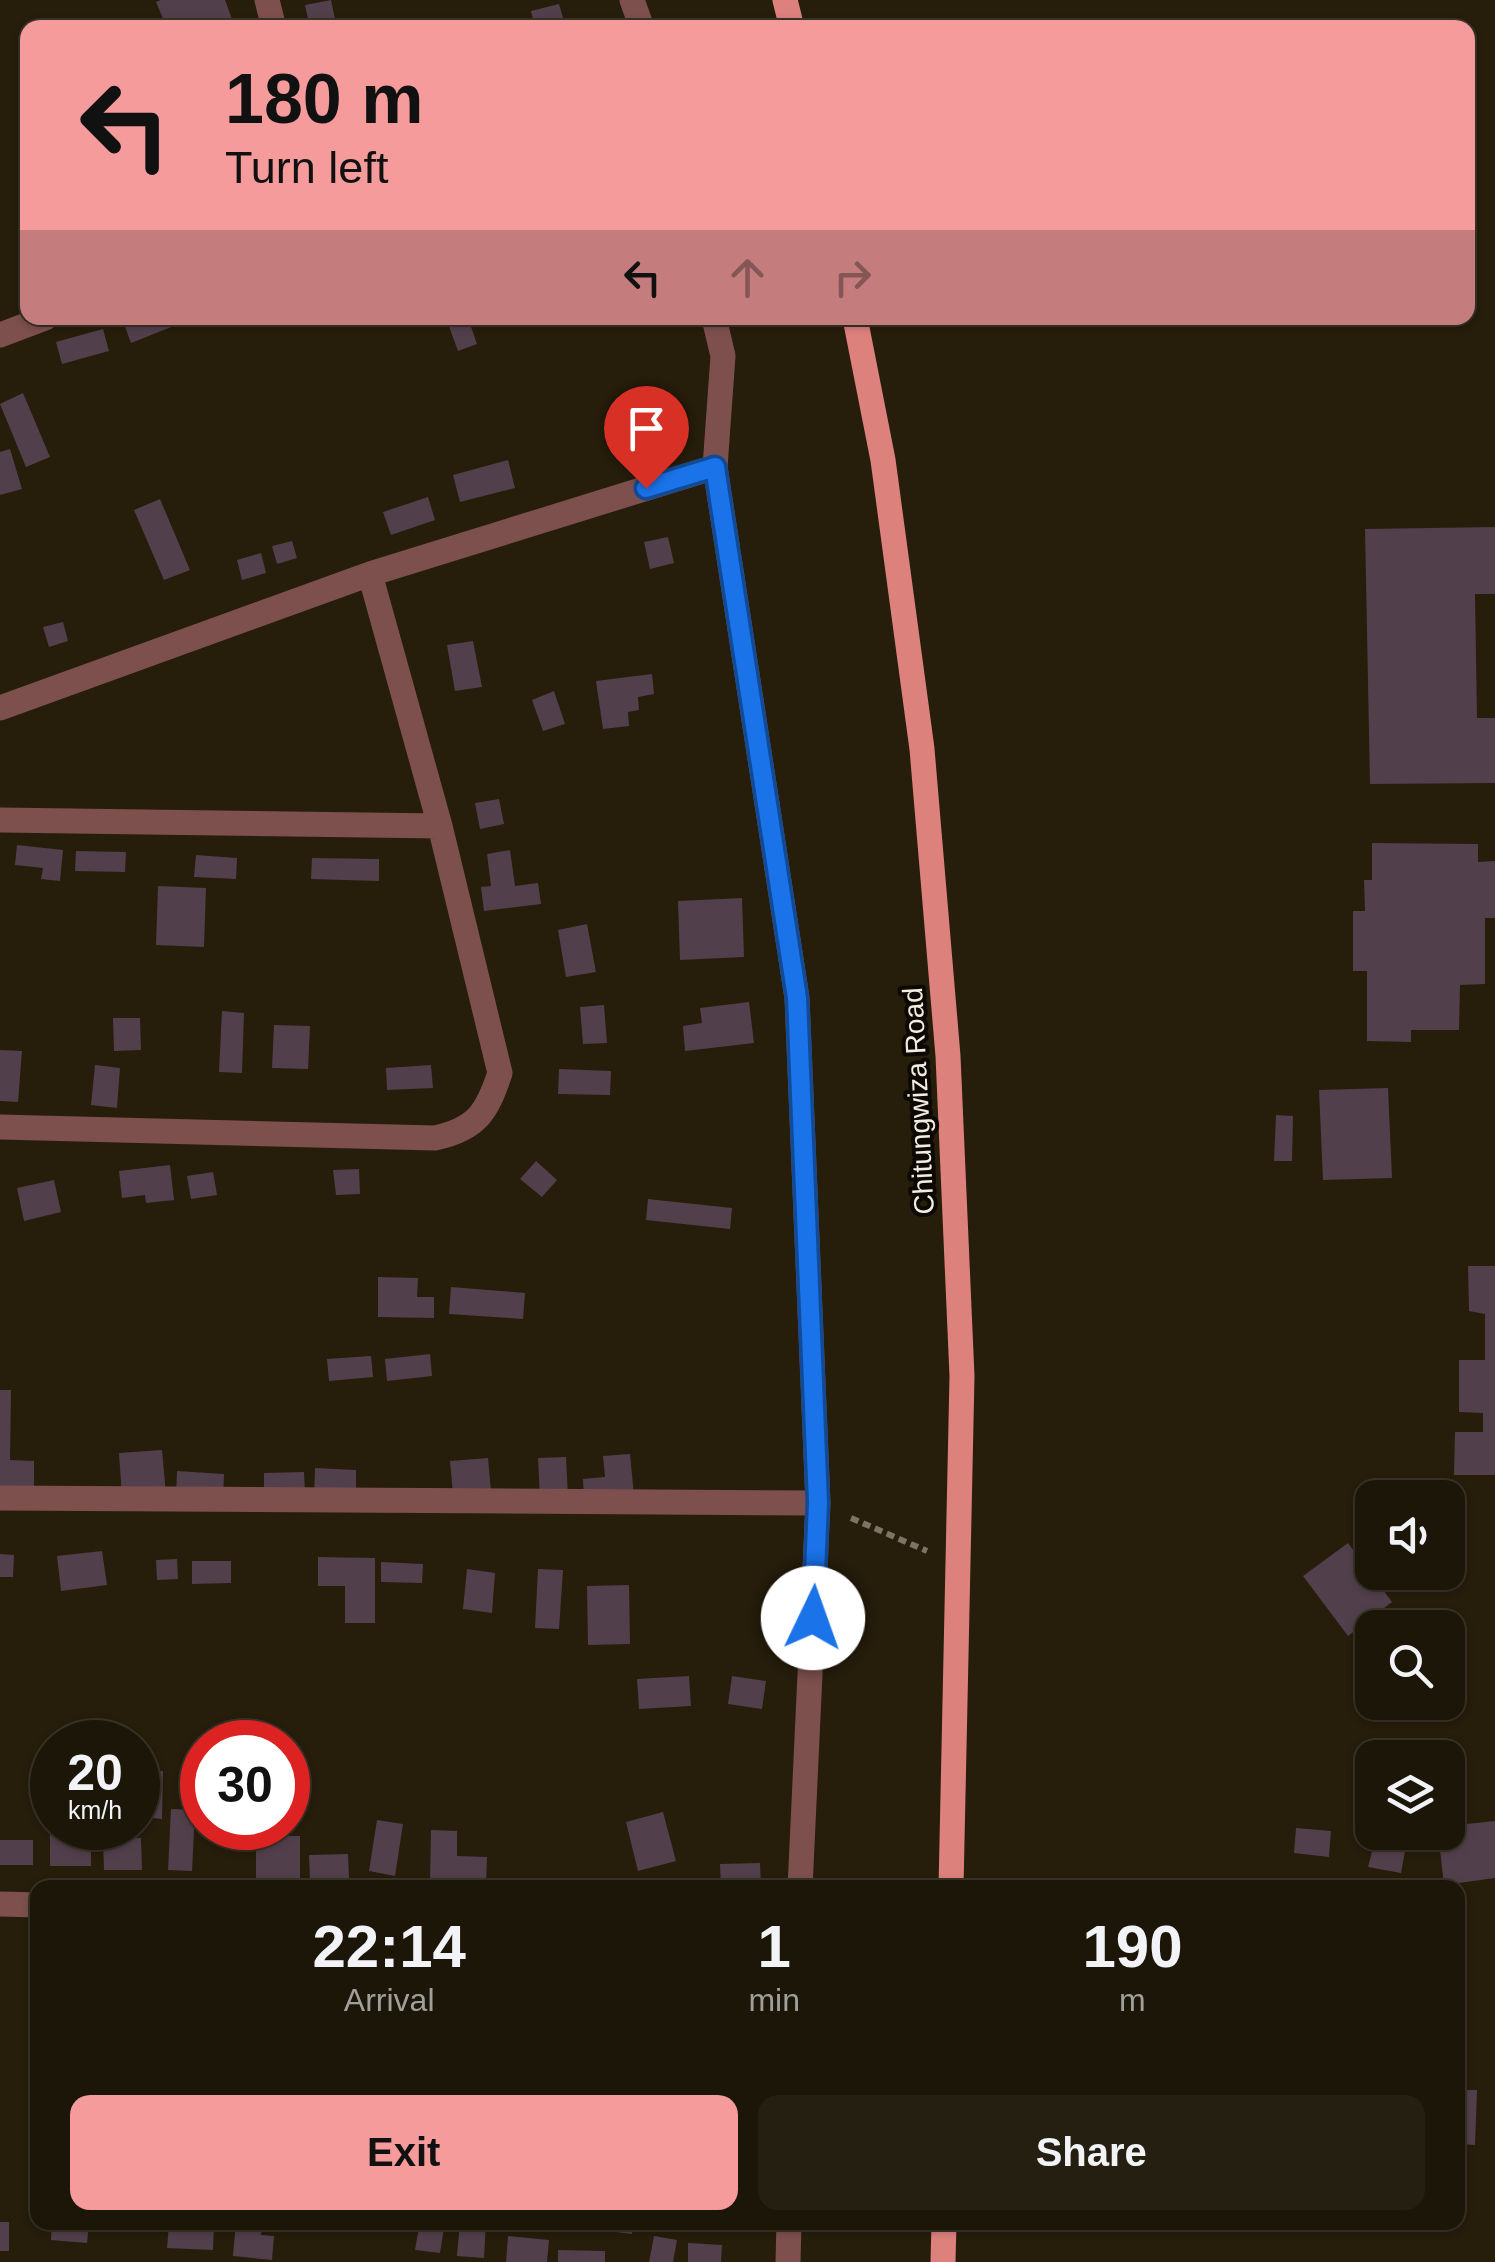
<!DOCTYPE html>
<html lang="en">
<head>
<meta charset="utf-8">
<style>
	:root { --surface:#1c1608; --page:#251f12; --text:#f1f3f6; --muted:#a09f9c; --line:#3a3529; --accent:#f59b9b }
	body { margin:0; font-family:Helvetica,sans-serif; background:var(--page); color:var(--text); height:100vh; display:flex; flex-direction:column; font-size:38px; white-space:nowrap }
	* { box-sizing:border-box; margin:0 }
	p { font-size:32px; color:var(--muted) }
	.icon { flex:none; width:55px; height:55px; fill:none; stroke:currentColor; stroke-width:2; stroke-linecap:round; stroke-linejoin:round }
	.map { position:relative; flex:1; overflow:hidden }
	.side { position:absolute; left:30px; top:1880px; width:1435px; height:350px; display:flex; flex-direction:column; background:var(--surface); border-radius:20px; box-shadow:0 2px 8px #0004,0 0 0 2px var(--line) }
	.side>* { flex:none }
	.top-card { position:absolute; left:20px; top:20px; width:1455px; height:305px; border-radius:20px; box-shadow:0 2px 8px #0004,0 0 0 2px var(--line); background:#f59b9b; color:#111; overflow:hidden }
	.tools { position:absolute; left:1355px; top:1480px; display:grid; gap:20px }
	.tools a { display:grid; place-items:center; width:110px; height:110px; border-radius:20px; background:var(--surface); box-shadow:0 2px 8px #0004,0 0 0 2px var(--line); font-size:50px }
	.speed { position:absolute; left:30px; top:1720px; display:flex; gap:20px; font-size:50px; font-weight:700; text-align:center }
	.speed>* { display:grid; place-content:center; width:130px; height:130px; border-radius:50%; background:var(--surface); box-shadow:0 2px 8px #0004,0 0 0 2px var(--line); line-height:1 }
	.speed small { font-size:25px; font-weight:400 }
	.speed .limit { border:15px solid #d22; background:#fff; color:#111 }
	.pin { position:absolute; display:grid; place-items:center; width:85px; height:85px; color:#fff; margin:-102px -42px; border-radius:50% 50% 50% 0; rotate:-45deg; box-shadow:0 0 10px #0007 }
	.pin .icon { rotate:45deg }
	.me { position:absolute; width:110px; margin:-55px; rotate:3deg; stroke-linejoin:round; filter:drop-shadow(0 0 8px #0008) }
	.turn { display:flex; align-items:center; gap:35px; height:210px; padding:0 40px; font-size:45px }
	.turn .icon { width:130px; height:130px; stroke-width:2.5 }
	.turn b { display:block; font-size:70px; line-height:85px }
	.lanes { display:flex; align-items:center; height:95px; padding:0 40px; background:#0003; justify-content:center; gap:50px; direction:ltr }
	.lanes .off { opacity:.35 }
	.eta { display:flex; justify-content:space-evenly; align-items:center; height:170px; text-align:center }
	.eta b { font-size:60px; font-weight:700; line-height:70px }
	.action { display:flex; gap:20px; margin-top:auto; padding:20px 40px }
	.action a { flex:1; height:115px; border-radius:20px; background:var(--accent); color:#111; font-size:40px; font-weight:700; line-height:115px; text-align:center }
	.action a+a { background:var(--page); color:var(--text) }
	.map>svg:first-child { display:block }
	.building { fill:#523f4c }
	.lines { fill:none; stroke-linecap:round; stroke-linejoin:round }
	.path { stroke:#7c7465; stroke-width:6; stroke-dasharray:8 5; stroke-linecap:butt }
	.minor { stroke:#7d504e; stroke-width:25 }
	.major { stroke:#dd817d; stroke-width:25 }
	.route-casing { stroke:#114b97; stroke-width:25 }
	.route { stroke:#1a73e8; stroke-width:18 }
	.labels { text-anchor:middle; stroke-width:8; stroke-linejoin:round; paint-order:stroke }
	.street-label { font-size:28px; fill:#f2ede1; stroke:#0c0803 }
</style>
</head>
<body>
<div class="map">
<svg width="1495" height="2262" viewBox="0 0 1495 2262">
	<rect width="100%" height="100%" fill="#261d0b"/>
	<path class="building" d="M 161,0 L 225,0 L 232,19 L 209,28 L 167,28 L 156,2 Z
		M 331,0 L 336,24 L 310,28 L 305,5 Z
		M 559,4 L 566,28 L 535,28 L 531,11 Z
		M 140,318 L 194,318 L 131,343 L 124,324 Z
		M 446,318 L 468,318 L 477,344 L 458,351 Z
		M 103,329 L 109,351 L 62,364 L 56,342 Z
		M 23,393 L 50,457 L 26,467 L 0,404 Z
		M 10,449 L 22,489 L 0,495 L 0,452 Z
		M 508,460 L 515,488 L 460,502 L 453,475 Z
		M 428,497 L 435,520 L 391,535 L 383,512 Z
		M 160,499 L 190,570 L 164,580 L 134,510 Z
		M 1495,527 L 1495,594 L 1475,594 L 1477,718 L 1495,718 L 1495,783 L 1370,784 L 1365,529 Z
		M 668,537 L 674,563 L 650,569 L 644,542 Z
		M 292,541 L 297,558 L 277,564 L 272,546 Z
		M 261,553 L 266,573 L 242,580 L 237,560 Z
		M 63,622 L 68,641 L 49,647 L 43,627 Z
		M 473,641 L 482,687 L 455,691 L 447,645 Z
		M 652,674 L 654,694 L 638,697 L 639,710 L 628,712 L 629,726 L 603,729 L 596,681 Z
		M 554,691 L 565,724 L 543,731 L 532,700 Z
		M 499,799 L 504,824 L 480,829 L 475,803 Z
		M 1372,843 L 1478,844 L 1478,862 L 1495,861 L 1495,918 L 1485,918 L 1485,984 L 1460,985 L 1459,1030 L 1411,1030 L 1411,1042 L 1367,1041 L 1367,971 L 1353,971 L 1353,911 L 1365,911 L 1364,880 L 1372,880 Z
		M 17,845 L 63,850 L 60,881 L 41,879 L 43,868 L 15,865 Z
		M 510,850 L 515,886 L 538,883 L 541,904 L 484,911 L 481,887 L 491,886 L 487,854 Z
		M 76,851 L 126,852 L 125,872 L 75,871 Z
		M 196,855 L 237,858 L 236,879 L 194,877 Z
		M 312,858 L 379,859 L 379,881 L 311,879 Z
		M 158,886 L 206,888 L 204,947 L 156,945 Z
		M 742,898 L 744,957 L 680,960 L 678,901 Z
		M 587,924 L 596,972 L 566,977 L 558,930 Z
		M 749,1002 L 754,1043 L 685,1051 L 683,1026 L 702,1023 L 700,1008 Z
		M 604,1005 L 607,1043 L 583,1044 L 580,1007 Z
		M 222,1011 L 244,1013 L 242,1073 L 219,1072 Z
		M 113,1018 L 140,1018 L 141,1050 L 114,1051 Z
		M 274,1025 L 310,1026 L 308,1069 L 272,1068 Z
		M 0,1050 L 22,1051 L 18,1102 L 0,1101 Z
		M 95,1065 L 120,1068 L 117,1108 L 91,1105 Z
		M 431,1065 L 433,1088 L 387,1090 L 386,1068 Z
		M 559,1069 L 611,1071 L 610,1095 L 558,1094 Z
		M 1388,1088 L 1392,1178 L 1323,1180 L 1319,1090 Z
		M 1276,1115 L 1293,1116 L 1292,1161 L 1274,1161 Z
		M 536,1161 L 557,1180 L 542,1197 L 520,1179 Z
		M 170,1165 L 174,1200 L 146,1203 L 145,1195 L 122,1198 L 119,1171 Z
		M 359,1169 L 360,1194 L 336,1195 L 333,1170 Z
		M 213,1172 L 217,1195 L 191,1199 L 187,1176 Z
		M 54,1180 L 61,1212 L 24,1221 L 17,1188 Z
		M 648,1199 L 732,1208 L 730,1229 L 646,1220 Z
		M 1468,1266 L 1495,1266 L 1495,1475 L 1454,1475 L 1455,1432 L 1483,1432 L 1483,1413 L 1459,1412 L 1459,1360 L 1485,1360 L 1485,1314 L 1469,1311 Z
		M 378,1277 L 418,1278 L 417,1297 L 434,1297 L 434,1318 L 378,1317 Z
		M 451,1287 L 525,1293 L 523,1319 L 449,1314 Z
		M 430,1354 L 432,1376 L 387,1381 L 385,1359 Z
		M 371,1356 L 373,1377 L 329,1381 L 327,1359 Z
		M 0,1390 L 11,1390 L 10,1460 L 34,1461 L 34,1487 L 0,1487 Z
		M 162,1450 L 166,1494 L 122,1497 L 119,1453 Z
		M 630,1454 L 634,1496 L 584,1500 L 583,1479 L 605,1477 L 603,1456 Z
		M 566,1457 L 568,1498 L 540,1499 L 538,1458 Z
		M 488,1458 L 491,1491 L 453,1494 L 450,1461 Z
		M 315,1468 L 356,1470 L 356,1499 L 314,1497 Z
		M 177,1471 L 224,1474 L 223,1498 L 176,1495 Z
		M 304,1472 L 305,1493 L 264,1495 L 264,1473 Z
		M 1348,1543 L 1392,1602 L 1348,1636 L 1303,1576 Z
		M 102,1551 L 107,1585 L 61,1591 L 57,1556 Z
		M 0,1554 L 14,1555 L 13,1577 L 0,1577 Z
		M 318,1557 L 375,1558 L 375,1623 L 345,1623 L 345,1586 L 318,1586 Z
		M 177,1559 L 178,1579 L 157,1580 L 156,1560 Z
		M 192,1561 L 231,1561 L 231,1583 L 192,1584 Z
		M 381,1562 L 423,1564 L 422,1583 L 381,1582 Z
		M 467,1569 L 495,1573 L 492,1613 L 463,1609 Z
		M 538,1569 L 563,1570 L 559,1629 L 535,1628 Z
		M 629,1585 L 630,1644 L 588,1645 L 587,1586 Z
		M 689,1676 L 691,1706 L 639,1709 L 637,1679 Z
		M 732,1676 L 766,1681 L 762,1709 L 728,1704 Z
		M 143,1770 L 163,1771 L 162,1819 L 142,1817 Z
		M 171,1809 L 195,1810 L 192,1871 L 168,1870 Z
		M 663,1812 L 676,1861 L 638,1871 L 626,1822 Z
		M 377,1820 L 403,1824 L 395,1876 L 369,1871 Z
		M 1495,1821 L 1495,1878 L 1444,1885 L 1438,1832 L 1448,1832 L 1448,1826 Z
		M 50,1828 L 91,1828 L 91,1866 L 50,1866 Z
		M 1296,1828 L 1331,1831 L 1329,1857 L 1294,1853 Z
		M 431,1830 L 457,1831 L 457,1856 L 487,1857 L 486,1883 L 430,1883 Z
		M 256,1836 L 300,1836 L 300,1878 L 256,1878 Z
		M 141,1838 L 142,1870 L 104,1870 L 103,1839 Z
		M 0,1840 L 33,1840 L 33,1865 L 0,1865 Z
		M 1374,1844 L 1405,1851 L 1401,1873 L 1368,1867 Z
		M 348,1854 L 349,1878 L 310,1880 L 309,1855 Z
		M 760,1863 L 761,1887 L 721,1888 L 720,1864 Z
		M 1458,2090 L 1477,2090 L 1475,2145 L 1458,2144 Z
		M 0,2222 L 9,2222 L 9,2251 L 0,2251 Z
		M 52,2222 L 89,2222 L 87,2243 L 51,2240 Z
		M 236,2222 L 263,2222 L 261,2235 L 274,2236 L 272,2260 L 233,2256 Z
		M 420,2222 L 445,2222 L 440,2253 L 415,2250 Z
		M 460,2222 L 486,2222 L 484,2258 L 457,2256 Z
		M 584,2222 L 634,2222 L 632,2234 L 584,2228 Z
		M 169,2224 L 214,2226 L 213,2250 L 167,2248 Z
		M 508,2236 L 549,2240 L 547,2262 L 506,2262 Z
		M 654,2236 L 677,2240 L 673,2262 L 649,2262 Z
		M 688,2243 L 722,2245 L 721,2262 L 688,2262 Z
		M 558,2250 L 605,2251 L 605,2262 L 558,2262 Z"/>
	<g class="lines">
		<path class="path" d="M 851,1518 L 927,1551"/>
		<path class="minor" d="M 267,0 L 274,28
			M 632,0 L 642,28
			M 714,318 L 723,356 L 715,467 L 797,998 L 818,1503 L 800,1888
			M 0,335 L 45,318
			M 0,708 L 370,574 L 715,467
			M 0,820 L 440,826
			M 0,1127 L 435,1138 C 477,1129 487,1112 500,1073 L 440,826 L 370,574
			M 0,1498 L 818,1503
			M 0,1904 L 38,1905
			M 788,2262 L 789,2222"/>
		<path class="major" d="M 785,0 L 792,28
			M 855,318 L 883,460 L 922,749 L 948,1056 L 962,1376 L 951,1888
			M 943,2262 L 944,2222"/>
	</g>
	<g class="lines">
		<g class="route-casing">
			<path id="route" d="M 646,488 L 715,467 L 797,998 L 818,1503 L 813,1618"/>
		</g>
		<use href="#route" class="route"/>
	</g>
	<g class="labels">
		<g class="street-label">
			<text transform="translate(918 1101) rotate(-93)" y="10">Chitungwiza Road</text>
		</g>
	</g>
</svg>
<div class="tools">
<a><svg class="icon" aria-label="sound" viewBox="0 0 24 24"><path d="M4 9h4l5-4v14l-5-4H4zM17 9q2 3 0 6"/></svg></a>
<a><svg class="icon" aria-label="search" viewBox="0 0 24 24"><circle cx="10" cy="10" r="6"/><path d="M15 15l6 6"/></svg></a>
<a><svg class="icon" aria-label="layers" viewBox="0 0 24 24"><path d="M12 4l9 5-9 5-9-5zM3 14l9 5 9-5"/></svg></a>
</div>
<div class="speed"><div>20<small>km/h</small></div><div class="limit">30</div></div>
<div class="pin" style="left:646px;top:488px;background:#d93025"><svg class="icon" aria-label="arrive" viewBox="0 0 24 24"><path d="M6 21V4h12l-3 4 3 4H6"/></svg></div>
<svg class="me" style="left:813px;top:1618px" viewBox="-20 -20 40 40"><circle r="19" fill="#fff"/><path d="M0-13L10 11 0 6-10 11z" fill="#1a73e8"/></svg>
<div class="top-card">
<div class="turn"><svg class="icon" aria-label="left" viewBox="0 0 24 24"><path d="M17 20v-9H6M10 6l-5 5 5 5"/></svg><div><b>180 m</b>Turn left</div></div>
<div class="lanes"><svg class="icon" aria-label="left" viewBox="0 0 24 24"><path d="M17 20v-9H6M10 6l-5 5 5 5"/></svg><svg class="icon off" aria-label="ahead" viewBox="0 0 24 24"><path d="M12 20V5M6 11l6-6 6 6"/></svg><svg class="icon off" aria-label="right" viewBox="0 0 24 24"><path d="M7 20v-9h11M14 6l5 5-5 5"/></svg></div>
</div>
<section class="side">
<div class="eta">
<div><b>22:14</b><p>Arrival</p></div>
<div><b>1</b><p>min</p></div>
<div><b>190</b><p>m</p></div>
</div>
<div class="action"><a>Exit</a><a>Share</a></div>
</section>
</div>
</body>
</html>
